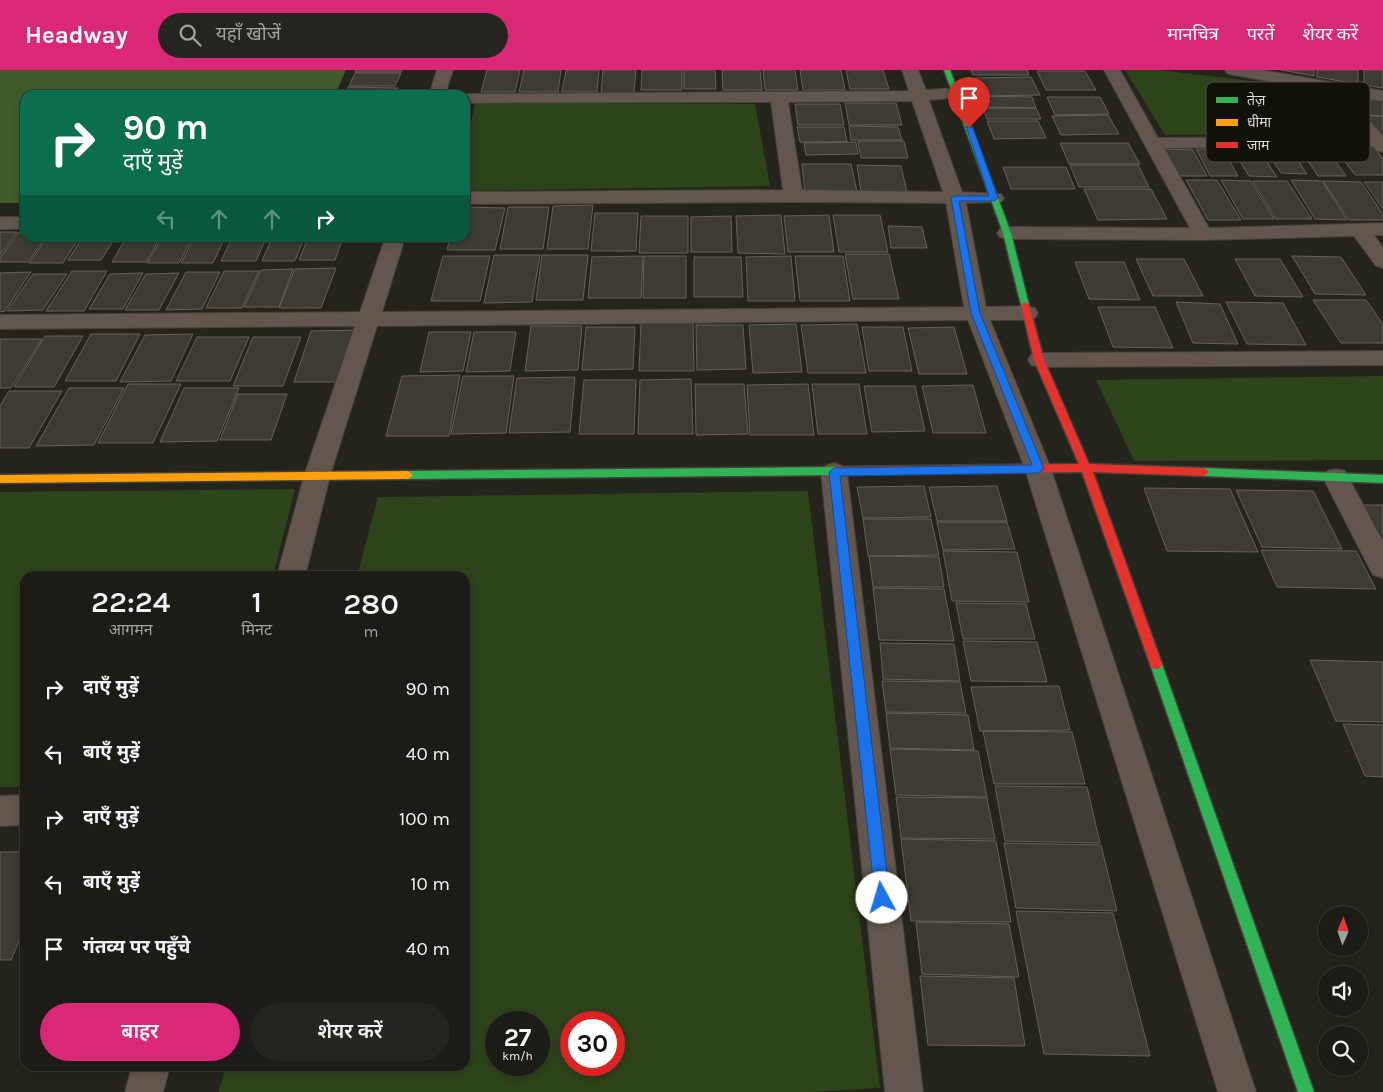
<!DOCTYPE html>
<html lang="hi">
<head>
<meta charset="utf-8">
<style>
	:root { --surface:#1c1b15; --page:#25241e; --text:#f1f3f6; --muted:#a0a1a0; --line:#3a3934; --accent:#db2777 }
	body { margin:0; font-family:Karla,"Noto Sans Devanagari",sans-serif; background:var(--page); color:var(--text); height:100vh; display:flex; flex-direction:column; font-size:19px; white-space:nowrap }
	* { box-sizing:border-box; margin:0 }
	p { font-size:16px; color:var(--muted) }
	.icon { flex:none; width:28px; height:28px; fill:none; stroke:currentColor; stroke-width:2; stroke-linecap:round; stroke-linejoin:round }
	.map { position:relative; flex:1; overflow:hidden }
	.side { position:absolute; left:20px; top:501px; width:450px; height:500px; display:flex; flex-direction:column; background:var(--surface); border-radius:15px; box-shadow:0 2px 8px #0003,0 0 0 1px var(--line) }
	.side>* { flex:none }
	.banner { position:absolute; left:20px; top:20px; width:450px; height:152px; border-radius:15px; box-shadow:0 2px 8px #0003,0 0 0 1px var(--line); background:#0b6e4f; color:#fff; overflow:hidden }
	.needle { width:32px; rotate:2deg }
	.buttons { position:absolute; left:1318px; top:836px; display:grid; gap:10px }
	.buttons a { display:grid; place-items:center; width:50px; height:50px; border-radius:50%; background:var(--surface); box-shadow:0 2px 8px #0003,0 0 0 1px var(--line); font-size:25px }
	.speed { position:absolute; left:485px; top:941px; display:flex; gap:10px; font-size:25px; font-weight:700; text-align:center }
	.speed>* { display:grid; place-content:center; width:65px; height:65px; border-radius:50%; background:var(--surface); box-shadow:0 2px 8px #0003,0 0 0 1px var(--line); line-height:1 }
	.speed small { font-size:12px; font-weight:400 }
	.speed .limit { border:8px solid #d22; background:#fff; color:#111 }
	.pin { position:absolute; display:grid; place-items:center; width:42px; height:42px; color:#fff; margin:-51px -21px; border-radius:50% 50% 50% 0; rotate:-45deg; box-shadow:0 0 5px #0007 }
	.pin .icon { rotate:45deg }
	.me { position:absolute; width:55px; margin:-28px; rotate:354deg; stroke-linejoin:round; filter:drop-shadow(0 0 4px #0008) }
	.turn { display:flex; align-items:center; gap:18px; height:105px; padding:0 20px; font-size:22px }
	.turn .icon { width:65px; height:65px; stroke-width:2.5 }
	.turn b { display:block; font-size:35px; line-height:42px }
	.lanes { display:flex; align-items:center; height:48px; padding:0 20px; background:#0003; justify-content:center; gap:25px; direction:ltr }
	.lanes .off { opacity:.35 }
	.eta { display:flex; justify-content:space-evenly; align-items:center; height:85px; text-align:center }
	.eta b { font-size:30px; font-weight:600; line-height:35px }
	.button { display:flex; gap:10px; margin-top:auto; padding:10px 20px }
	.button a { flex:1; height:58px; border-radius:30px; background:var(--accent); color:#fff; font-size:20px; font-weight:600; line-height:58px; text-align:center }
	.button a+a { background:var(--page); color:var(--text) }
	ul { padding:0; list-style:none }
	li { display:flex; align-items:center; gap:15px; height:65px; padding:0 20px }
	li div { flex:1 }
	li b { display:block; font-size:19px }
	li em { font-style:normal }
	header { display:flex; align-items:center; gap:30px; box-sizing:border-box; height:70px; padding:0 25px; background:var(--accent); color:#fff }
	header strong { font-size:24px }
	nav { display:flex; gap:28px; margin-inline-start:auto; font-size:18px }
	.search { width:350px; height:45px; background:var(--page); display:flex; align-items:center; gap:12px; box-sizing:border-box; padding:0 18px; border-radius:28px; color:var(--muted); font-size:19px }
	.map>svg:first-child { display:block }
	.green { fill:#2d4319; fill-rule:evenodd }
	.forest { fill:#415c2a }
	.building { fill:#3e3b35; stroke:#64615b }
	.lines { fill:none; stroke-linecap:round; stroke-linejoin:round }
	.street-casing { stroke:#42413a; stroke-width:2 }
	.fast-casing { stroke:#42413a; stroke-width:3 }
	.slow-casing { stroke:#42413a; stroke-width:3 }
	.jam-casing { stroke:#42413a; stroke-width:3 }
	.street { fill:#62564e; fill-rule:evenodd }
	.fast { fill:#30b455; fill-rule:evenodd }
	.slow { fill:#ff9f0a; fill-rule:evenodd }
	.jam { fill:#e5322d; fill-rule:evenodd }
	.route { fill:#1a73e8; stroke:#114b97 }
	.key { fill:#111009; stroke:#4e4e46; stroke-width:1 }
	.key-label { font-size:14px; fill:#deddd4 }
</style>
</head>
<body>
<header>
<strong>Headway</strong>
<div class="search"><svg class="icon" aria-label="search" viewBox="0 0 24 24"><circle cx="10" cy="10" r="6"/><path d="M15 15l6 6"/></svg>यहाँ खोजें</div>
<nav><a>मानचित्र</a><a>परतें</a><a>शेयर करें</a></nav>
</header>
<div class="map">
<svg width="1383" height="1022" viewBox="0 0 1383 1022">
	<rect width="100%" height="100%" fill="#25241c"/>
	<path class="green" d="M 1125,0 L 1160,0 L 1306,18 L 1330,31 L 1344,63 L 1165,65 Z
		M 475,33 L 755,34 L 770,116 L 465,121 L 465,85 Z
		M 1383,306 L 1383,390 L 1134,391 L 1096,310 Z
		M 295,419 L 273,506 L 25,506 L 25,717 L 0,717 L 0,422 Z
		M 808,421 L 880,1018 L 811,1022 L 219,1022 L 226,996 L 465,996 L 465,506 L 357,506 L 378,427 ZM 539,952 L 539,995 L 496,995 L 496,952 ZM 614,952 L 614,995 L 571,995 L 571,952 Z"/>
	<path class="forest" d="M 0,0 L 346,0 L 335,25 L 25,25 L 25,133 L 0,133 Z"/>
	<path class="building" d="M 356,0 L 402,0 L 401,2 L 355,2 Z
		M 487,0 L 520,0 L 515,22 L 481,22 Z
		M 524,0 L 561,0 L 558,22 L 519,22 Z
		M 566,0 L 599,0 L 597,22 L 562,22 Z
		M 603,0 L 636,0 L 634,23 L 601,23 Z
		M 642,0 L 682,0 L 682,20 L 641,20 Z
		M 684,0 L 715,0 L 716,19 L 684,19 Z
		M 722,0 L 760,0 L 762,20 L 723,20 Z
		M 763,0 L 795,0 L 798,20 L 765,20 Z
		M 800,0 L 841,0 L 845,20 L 803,20 Z
		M 846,0 L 883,0 L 889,19 L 850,19 Z
		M 971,0 L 1027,0 L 1029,5 L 973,5 Z
		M 1281,0 L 1314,0 L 1314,6 Z
		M 1317,0 L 1358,0 L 1358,14 L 1317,7 Z
		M 1364,0 L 1383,0 L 1383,18 L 1364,15 Z
		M 1037,1 L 1085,1 L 1096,20 L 1046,20 Z
		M 355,3 L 401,3 L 395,16 L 349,16 Z
		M 1031,7 L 1040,25 L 982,26 L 975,8 Z
		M 348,17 L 398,18 L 395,25 L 344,25 Z
		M 980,26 L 1032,27 L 1036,38 L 983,37 Z
		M 1047,27 L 1100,27 L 1109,44 L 1055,45 Z
		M 1350,30 L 1383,30 L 1383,46 L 1361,45 Z
		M 845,33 L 896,33 L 902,55 L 849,55 Z
		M 795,34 L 840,34 L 844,55 L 798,55 Z
		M 983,38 L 1036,38 L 1041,49 L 987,49 Z
		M 1108,45 L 1119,64 L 1061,65 L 1052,46 Z
		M 1362,46 L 1383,46 L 1383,66 L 1377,66 Z
		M 987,51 L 1038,51 L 1046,68 L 994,69 Z
		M 849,56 L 898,57 L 902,70 L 851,70 Z
		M 797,57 L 844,57 L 847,72 L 800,72 Z
		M 858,71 L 904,71 L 908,88 L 861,88 Z
		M 856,72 L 858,84 L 806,85 L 804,73 Z
		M 1060,73 L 1128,73 L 1140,94 L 1069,94 Z
		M 1332,74 L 1371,74 L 1383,89 L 1383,105 L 1355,105 Z
		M 1164,79 L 1193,80 L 1207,106 L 1177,106 Z
		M 1196,79 L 1223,79 L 1238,106 L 1210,106 Z
		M 1265,79 L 1291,80 L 1307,104 L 1281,103 Z
		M 1300,79 L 1327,79 L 1346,106 L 1318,106 Z
		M 1233,80 L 1259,80 L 1277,107 L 1249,106 Z
		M 802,94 L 851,94 L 857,122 L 805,122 Z
		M 857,95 L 901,96 L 907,122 L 861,122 Z
		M 1070,95 L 1138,95 L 1149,117 L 1079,117 Z
		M 1003,97 L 1066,97 L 1075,119 L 1011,119 Z
		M 1186,110 L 1217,110 L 1241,150 L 1208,150 Z
		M 1221,110 L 1251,111 L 1274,149 L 1243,149 Z
		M 1291,110 L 1322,111 L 1347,150 L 1315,149 Z
		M 1253,111 L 1287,111 L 1312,149 L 1276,149 Z
		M 1323,111 L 1361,112 L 1383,144 L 1383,150 L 1349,150 Z
		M 1364,112 L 1383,112 L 1383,139 Z
		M 1084,119 L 1151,119 L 1167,149 L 1098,150 Z
		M 593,135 L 588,179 L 547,179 L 553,136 Z
		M 465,137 L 505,138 L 495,180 L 447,180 L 450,168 L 465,168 Z
		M 508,137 L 549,137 L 543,179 L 500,179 Z
		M 595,143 L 638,143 L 636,181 L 591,181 Z
		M 781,145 L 785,184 L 738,183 L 736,146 Z
		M 829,145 L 834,182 L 788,182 L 784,146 Z
		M 833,145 L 880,145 L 888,182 L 839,182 Z
		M 641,146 L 688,146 L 688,183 L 639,183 Z
		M 731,146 L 732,182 L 691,182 L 691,147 Z
		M 888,156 L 922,157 L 927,178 L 891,178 Z
		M 0,162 L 17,162 L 0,185 Z
		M 19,162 L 25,162 L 25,168 L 45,168 L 28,192 L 0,192 L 0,188 Z
		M 47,168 L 79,168 L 63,193 L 29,193 Z
		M 82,168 L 115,168 L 101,190 L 68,190 Z
		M 126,168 L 160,168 L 146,192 L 112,192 Z
		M 162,168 L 192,168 L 179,193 L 147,193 Z
		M 194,168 L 225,168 L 213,193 L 181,193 Z
		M 232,168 L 266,168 L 256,191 L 221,191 Z
		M 272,168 L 304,168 L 295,191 L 262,191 Z
		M 308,168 L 343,168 L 335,190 L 299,190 Z
		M 845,184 L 889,184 L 899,229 L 853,229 Z
		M 494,185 L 540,185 L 532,232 L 484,233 Z
		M 542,185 L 588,185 L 583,230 L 536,230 Z
		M 443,186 L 490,186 L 480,231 L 431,231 Z
		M 643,186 L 641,228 L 588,228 L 592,187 Z
		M 644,186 L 686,186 L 686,228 L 643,228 Z
		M 791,186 L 795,231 L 748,231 L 746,187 Z
		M 795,186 L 843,186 L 850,231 L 800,231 Z
		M 1292,186 L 1341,187 L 1366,225 L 1315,224 Z
		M 694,187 L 741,187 L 743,227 L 694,227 Z
		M 1136,189 L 1184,189 L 1203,226 L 1153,226 Z
		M 1235,189 L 1280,189 L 1303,227 L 1255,226 Z
		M 1075,192 L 1124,192 L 1140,230 L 1089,229 Z
		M 336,198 L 321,238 L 279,238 L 295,199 Z
		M 293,199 L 279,237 L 244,237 L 261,200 Z
		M 72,201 L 107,201 L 84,241 L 46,241 Z
		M 224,201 L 259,201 L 242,238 L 206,238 Z
		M 31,202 L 5,241 L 0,242 L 0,203 Z
		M 186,202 L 220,202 L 202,239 L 166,240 Z
		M 143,203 L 123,239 L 89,239 L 110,204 Z
		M 179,203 L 159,240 L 125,240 L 146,204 Z
		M 33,204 L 67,204 L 43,240 L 7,241 Z
		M 1313,230 L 1366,230 L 1383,254 L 1383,273 L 1341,273 Z
		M 1176,232 L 1220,234 L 1238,274 L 1193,273 Z
		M 1226,232 L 1283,233 L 1306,275 L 1247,274 Z
		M 1098,237 L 1155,237 L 1173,278 L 1113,277 Z
		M 693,252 L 694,301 L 639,301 L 641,253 Z
		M 796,254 L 802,302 L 753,303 L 749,255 Z
		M 857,254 L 866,303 L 808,303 L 801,255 Z
		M 696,255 L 743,255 L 746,299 L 697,300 Z
		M 531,256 L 582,256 L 578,300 L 525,301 Z
		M 586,257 L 635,257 L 633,299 L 582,300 Z
		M 862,257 L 903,257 L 912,301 L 869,301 Z
		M 954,257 L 967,304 L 919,304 L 908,258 Z
		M 360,260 L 345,312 L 294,312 L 311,261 Z
		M 429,262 L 471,262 L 463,301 L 420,302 Z
		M 474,262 L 516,262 L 510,301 L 466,302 Z
		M 91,264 L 140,264 L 116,311 L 65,311 Z
		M 193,264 L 171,311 L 120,312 L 145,265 Z
		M 45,266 L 83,266 L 54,317 L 14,317 Z
		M 197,267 L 249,267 L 230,311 L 176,311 Z
		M 253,267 L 301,267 L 283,316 L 233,316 Z
		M 0,269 L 42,269 L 11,318 L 0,318 Z
		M 460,305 L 449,366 L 386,366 L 402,306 Z
		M 463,306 L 514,306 L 506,363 L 451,364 Z
		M 575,307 L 570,362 L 509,363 L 517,308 Z
		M 691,309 L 693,364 L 638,364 L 640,310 Z
		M 584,310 L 636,310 L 634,364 L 579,364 Z
		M 128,314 L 181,314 L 153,373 L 98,373 Z
		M 695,314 L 744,314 L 748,364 L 696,365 Z
		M 808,314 L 814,365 L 750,365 L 747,315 Z
		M 812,314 L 859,314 L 867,364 L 818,364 Z
		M 973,315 L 986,363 L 933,363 L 922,316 Z
		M 864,316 L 915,316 L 925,361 L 872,362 Z
		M 69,318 L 124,318 L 94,375 L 36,376 Z
		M 184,318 L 239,318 L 217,371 L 160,372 Z
		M 9,321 L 62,321 L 29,378 L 0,378 L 0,336 Z
		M 238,324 L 287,324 L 271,370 L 220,370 Z
		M 924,416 L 931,447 L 863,448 L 857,417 Z
		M 997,416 L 1007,451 L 937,451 L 929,417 Z
		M 1144,418 L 1230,419 L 1258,482 L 1167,481 Z
		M 1236,420 L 1313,421 L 1342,479 L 1262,477 Z
		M 1358,435 L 1383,435 L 1383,479 Z
		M 863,449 L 931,449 L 939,485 L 868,486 Z
		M 937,452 L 1007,452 L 1015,479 L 943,480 Z
		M 1261,480 L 1356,481 L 1376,519 L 1277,517 Z
		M 943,481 L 1017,482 L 1029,532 L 952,531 Z
		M 869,486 L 939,487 L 944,517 L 873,517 Z
		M 873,518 L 944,519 L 954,571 L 879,570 Z
		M 956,533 L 1026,534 L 1035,569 L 963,569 Z
		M 963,571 L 1037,572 L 1047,612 L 971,611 Z
		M 880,573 L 954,574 L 960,611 L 883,609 Z
		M 1310,590 L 1383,592 L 1383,652 L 1336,651 Z
		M 882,611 L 960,612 L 966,643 L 886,642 Z
		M 1059,616 L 1070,660 L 980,661 L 971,617 Z
		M 886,643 L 968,645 L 974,680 L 890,678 Z
		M 1343,654 L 1383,655 L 1383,707 L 1365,706 Z
		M 983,661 L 1072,662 L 1085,714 L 994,714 Z
		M 890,679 L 978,681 L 987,727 L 896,725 Z
		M 995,716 L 1087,717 L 1100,773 L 1005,771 Z
		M 896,727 L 987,728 L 995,769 L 901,768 Z
		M 901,769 L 996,771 L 1011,852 L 911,851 Z
		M 1004,773 L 1101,775 L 1117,841 L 1016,838 Z
		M 0,782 L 25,782 L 25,857 L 11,890 L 0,890 Z
		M 1016,841 L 1113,843 L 1150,986 L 1044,984 Z
		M 916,852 L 1009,854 L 1019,907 L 922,904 Z
		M 920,906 L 1014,908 L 1025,976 L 928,975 Z"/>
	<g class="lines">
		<g class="street-casing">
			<path id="street" d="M 437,0 L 453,0 L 445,25 L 429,25 Z
				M 902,0 L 918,0 L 926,20 L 956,18 L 962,19 L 964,23 L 962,27 L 929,30 L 962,122 L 1001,124 L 1004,128 L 1001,132 L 966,133 L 986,237 L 1027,236 L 1035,238 L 1038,243 L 1035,248 L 1027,250 L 990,250 L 1051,399 L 1256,1022 L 1218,1022 L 1025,399 L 968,250 L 377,256 L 330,406 L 305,506 L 277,506 L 304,406 L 355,256 L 0,259 L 0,245 L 360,242 L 385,168 L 405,168 L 382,242 L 964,237 L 946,133 L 793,132 L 465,134 L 465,122 L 783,120 L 771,32 L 465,33 L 465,25 L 459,24 L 909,21 ZM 912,31 L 943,122 L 802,120 L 788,32 Z
				M 1104,0 L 1120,0 L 1158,68 L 1363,66 L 1324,21 L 1233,5 L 1227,3 L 1225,0 L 1262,0 L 1383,21 L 1383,31 L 1346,25 L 1383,66 L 1383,82 L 1377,81 L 1373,76 L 1164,78 L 1209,158 L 1383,153 L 1383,165 L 1374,165 L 1383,178 L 1383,198 L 1376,196 L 1354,166 L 1203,170 L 1007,169 L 1000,167 L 997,163 L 1000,159 L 1007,157 L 1190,158 Z
				M 0,147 L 25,147 L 25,159 L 0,159 Z
				M 1383,281 L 1383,295 L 1039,297 L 1031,295 L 1028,290 L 1031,285 L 1039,283 Z
				M 834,393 L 843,396 L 847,402 L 923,1022 L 885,1022 L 821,402 L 825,396 Z
				M 1336,399 L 1345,401 L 1383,472 L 1383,508 L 1373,505 L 1323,408 L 1327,401 Z
				M 25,725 L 25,755 L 0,756 L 0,726 Z
				M 132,996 L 170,996 L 163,1022 L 125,1022 Z"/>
		</g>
		<g class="fast-casing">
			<path id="fast" d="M 944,0 L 950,0 L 1011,163 L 1029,235 L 1028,237 L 1022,237 L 1021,235 L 1003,163 Z
				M 836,397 L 841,401 L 836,405 L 408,409 L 403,405 L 408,401 Z
				M 1204,398 L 1383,405 L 1383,413 L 1204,406 L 1199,402 Z
				M 1156,589 L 1160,590 L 1162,594 L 1314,1022 L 1298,1022 L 1150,594 L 1152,590 Z"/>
		</g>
		<g class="slow-casing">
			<path id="slow" d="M 408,401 L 413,405 L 408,409 L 0,413 L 0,405 Z"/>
		</g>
		<g class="jam-casing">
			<path id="jam" d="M 1025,232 L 1029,235 L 1044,290 L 1089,394 L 1204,398 L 1209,402 L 1204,406 L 1093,402 L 1162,594 L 1160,598 L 1156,599 L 1152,598 L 1150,594 L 1082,402 L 836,405 L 831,401 L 836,397 L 1079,394 L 1034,290 L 1021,235 Z"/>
		</g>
		<use href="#street" class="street"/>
		<use href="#fast" class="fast"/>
		<use href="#slow" class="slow"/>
		<use href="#jam" class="jam"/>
	</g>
	<path class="route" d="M 966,56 L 973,58 L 998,128 L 994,131 L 959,131 L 980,243 L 1044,399 L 1038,403 L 840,406 L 890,828 L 888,833 L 882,835 L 877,833 L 875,828 L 829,402 L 834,398 L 1032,395 L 971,243 L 951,128 L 955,126 L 989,126 Z"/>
	<rect x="1206" y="12" width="164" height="80" rx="8" class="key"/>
	<rect x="1216" y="27" width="22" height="6" fill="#30b455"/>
	<rect x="1216" y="49" width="22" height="7" fill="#ff9f0a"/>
	<rect x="1216" y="72" width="22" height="6" fill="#e5322d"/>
	<g class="key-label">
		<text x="1247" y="35">तेज़</text>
		<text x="1247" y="57">धीमा</text>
		<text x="1247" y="80">जाम</text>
	</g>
</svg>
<div class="buttons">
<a><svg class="needle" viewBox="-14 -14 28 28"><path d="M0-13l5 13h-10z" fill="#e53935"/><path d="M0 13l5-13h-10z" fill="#a0a1a0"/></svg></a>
<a><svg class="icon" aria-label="sound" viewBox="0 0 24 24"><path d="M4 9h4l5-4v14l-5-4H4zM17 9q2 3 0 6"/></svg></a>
<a><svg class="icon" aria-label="search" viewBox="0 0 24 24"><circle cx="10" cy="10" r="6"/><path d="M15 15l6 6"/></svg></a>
</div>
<div class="speed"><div>27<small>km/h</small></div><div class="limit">30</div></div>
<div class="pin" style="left:969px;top:58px;background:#d93025"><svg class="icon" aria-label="arrive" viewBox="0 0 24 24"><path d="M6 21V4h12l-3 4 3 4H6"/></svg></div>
<svg class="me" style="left:882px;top:828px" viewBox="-20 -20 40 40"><circle r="19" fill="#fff"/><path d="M0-13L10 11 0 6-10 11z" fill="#1a73e8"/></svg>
<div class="banner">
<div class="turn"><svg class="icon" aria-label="right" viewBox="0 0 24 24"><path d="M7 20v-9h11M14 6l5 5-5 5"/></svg><div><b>90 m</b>दाएँ मुड़ें</div></div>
<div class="lanes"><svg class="icon off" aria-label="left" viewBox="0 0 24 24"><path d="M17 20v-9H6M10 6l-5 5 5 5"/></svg><svg class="icon off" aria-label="ahead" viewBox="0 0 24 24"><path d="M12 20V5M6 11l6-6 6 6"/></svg><svg class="icon off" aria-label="ahead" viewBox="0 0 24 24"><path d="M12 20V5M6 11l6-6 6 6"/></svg><svg class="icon" aria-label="right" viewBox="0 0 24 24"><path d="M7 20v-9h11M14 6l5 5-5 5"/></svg></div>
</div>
<section class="side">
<div class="eta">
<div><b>22:24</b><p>आगमन</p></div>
<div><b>1</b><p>मिनट</p></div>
<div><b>280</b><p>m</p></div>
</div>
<ul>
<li><svg class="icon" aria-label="right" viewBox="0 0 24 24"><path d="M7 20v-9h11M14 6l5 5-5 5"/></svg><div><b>दाएँ मुड़ें</b></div><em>90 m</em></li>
<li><svg class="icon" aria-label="left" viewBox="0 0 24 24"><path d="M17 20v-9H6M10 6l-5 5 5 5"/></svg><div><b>बाएँ मुड़ें</b></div><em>40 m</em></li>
<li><svg class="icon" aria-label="right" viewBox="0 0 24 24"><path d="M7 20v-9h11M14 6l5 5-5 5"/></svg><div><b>दाएँ मुड़ें</b></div><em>100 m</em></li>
<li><svg class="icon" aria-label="left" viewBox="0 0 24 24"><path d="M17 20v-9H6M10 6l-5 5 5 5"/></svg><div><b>बाएँ मुड़ें</b></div><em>10 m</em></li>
<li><svg class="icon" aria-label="arrive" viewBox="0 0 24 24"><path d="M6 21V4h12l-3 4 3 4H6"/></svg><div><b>गंतव्य पर पहुँचे</b></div><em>40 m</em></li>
</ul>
<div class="button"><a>बाहर</a><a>शेयर करें</a></div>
</section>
</div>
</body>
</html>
